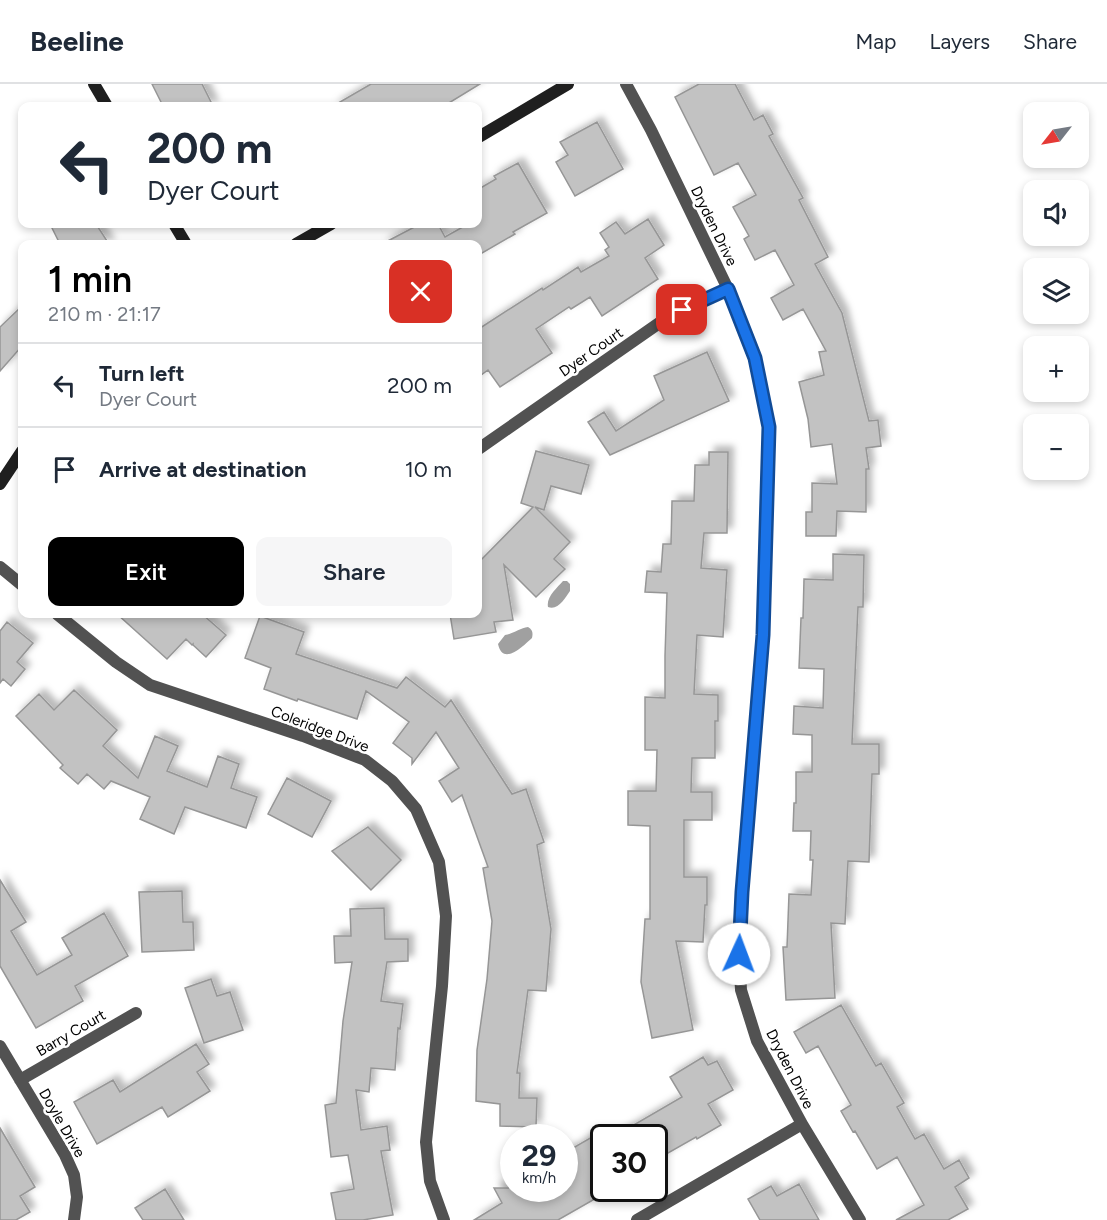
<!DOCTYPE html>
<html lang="en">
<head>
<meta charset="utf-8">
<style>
	:root { --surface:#fff; --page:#f6f6f7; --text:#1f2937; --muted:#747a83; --line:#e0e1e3; --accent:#000 }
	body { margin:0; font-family:Figtree,sans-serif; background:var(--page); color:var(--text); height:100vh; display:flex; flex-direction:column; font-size:22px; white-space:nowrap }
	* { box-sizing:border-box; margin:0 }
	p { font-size:20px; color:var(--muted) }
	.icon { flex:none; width:33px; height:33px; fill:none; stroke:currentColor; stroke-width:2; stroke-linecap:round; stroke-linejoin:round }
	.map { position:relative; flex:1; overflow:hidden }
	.drawer { position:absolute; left:18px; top:156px; width:464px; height:378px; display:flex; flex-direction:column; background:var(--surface); border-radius:12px; box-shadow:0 3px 9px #0003 }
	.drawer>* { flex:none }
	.hud { position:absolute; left:18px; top:18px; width:464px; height:126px; border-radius:12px; box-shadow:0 3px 9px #0003; background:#fff; color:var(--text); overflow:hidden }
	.needle { width:39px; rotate:239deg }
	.fabs { position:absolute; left:1023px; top:18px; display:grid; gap:12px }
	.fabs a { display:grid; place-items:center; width:66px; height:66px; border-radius:12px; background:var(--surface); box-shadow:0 3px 9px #0003; font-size:30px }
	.speed { position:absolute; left:500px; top:1040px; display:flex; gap:12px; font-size:30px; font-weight:700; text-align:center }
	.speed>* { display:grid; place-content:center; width:78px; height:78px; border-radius:50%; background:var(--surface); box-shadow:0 3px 9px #0003; line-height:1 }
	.speed small { font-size:15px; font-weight:400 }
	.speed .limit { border:3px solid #111; border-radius:9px; background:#fff; color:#111 }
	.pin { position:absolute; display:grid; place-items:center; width:51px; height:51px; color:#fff; margin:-26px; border-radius:12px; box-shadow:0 3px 9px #0006 }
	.me { position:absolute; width:66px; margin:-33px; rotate:2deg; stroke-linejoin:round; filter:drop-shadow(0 0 4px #0008) }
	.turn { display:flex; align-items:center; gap:21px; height:126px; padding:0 30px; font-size:27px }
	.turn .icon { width:78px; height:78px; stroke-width:2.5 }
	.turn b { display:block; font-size:42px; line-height:51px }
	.round { display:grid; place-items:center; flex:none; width:63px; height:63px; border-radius:12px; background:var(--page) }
	.headline { display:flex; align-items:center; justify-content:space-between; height:102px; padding:0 30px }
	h1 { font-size:36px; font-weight:600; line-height:45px; color:var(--accent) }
	.cta { display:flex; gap:12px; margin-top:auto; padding:12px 30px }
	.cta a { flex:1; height:69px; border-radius:12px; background:var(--accent); color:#fff; font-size:24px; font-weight:600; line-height:69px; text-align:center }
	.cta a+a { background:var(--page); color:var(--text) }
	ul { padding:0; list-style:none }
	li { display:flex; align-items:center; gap:18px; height:84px; padding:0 30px; border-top:2px solid var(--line) }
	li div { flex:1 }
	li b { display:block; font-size:22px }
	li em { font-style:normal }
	header { display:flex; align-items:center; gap:36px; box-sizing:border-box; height:84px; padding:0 30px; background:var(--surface); border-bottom:2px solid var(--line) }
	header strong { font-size:28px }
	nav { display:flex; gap:33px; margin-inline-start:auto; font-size:21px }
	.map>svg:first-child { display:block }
	.water { fill:#a0a0a0 }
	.building { fill:#c2c2c2; stroke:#969696; stroke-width:1.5; filter:url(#shadow) }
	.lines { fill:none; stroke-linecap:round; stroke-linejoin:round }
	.street { stroke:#525252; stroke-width:12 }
	.secondary { stroke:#1f1f1f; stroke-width:12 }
	.route-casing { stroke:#114b97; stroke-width:15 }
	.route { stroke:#1a73e8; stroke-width:10 }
	.labels { text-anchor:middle; stroke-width:5; stroke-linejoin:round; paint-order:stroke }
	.street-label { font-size:15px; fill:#000; stroke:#fff }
</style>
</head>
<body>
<header>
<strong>Beeline</strong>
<nav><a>Map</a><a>Layers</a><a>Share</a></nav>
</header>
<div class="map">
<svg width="1107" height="1136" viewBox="0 0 1107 1136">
	<defs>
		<filter id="shadow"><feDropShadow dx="5.5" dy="-5.5" stdDeviation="3" flood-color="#0004"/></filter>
	</defs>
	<rect width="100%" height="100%" fill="#fff"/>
	<path class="water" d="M 563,497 L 567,497 L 570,500 L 570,507 C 565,514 558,527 548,523 C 546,513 557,504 563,497 Z
		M 528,543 C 533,546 533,549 532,554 C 524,561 503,583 498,560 L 505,551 C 513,550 520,544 528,543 Z"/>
	<path class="building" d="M 152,0 L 202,0 L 213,22 L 163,22 Z
		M 371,0 L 480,0 L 444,22 L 333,22 Z
		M 699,0 L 735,0 L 754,36 L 763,31 L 773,50 L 769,52 L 803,114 L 799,116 L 828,173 L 815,180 L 842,229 L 869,337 L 878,336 L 881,362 L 866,364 L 869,385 L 866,385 L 866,428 L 837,427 L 836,452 L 806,452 L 806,428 L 812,428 L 812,399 L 837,400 L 832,360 L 811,363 L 808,335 L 799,298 L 824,291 L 819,268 L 826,267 L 803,225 L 783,236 L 771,214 L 794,201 L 775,166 L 755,176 L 744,155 L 749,152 L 733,123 L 756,111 L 738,79 L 714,91 L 675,13 Z
		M 597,38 L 623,85 L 575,112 L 556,78 L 568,71 L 560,58 Z
		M 518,79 L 547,129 L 513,148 L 515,150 L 477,172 L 477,160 L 382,160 L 420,140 L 438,140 L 445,153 L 468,140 L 477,140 L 477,106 L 496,95 L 494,92 Z
		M 648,135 L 664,161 L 645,174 L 658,195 L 602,232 L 590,213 L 571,225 L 569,223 L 536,245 L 552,269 L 500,303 L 488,286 L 477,294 L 477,246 L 542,204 L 543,206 L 578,183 L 581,188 L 609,172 L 605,166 L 609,163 L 600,149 L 616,138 L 625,150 Z
		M 50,140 L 96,140 L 109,160 L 60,160 Z
		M 22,222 L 22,262 L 0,287 L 0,243 Z
		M 707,268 L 729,317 L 610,371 L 588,338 L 604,328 L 616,347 L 664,316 L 654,292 Z
		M 536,367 L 589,381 L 581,410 L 551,402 L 544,426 L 535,423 L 570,458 L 554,475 L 565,485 L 536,513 L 504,481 L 513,536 L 494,538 L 496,548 L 454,555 L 450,530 L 477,530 L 477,480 L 533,423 L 521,419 Z
		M 709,368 L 728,368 L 727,449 L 704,449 L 701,484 L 727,486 L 723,553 L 697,551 L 694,610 L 718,611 L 718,637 L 715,637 L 715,674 L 692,674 L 691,708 L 712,708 L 712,736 L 684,736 L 684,793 L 707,793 L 707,821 L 705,821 L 703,858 L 676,857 L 693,946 L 652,954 L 641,898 L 645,835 L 650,835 L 650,742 L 628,741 L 628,707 L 656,707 L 657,666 L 645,666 L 645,613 L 665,614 L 665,572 L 667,509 L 645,508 L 647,487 L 661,488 L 663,460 L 671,460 L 672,417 L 694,417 L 695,381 L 709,381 Z
		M 833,470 L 864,471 L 863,523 L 858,523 L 852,660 L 879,660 L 879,690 L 872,690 L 869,778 L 848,777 L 845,840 L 831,839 L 835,914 L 786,916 L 783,863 L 787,863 L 789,810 L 811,811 L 813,776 L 810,776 L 811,747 L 793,747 L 794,719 L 796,719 L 796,688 L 812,688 L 812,651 L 793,650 L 794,622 L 823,624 L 824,585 L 799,584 L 801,534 L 803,534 L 804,495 L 833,496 Z
		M 117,530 L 202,530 L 226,551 L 206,573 L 193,561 L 193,560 L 192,561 L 186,555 L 167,575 Z
		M 260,532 L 304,548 L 296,570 L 397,604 L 406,593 L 445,623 L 451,616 L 512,710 L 526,705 L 544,758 L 537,761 L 551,845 L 546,907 L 528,906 L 517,989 L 520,989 L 519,1014 L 537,1014 L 536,1043 L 500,1042 L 500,1020 L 476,1017 L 477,966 L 487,895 L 492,837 L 483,784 L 488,783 L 462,711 L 452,718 L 439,697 L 459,684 L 436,648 L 412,680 L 412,674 L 393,659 L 409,638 L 366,607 L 357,635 L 298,615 L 297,617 L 264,605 L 271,584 L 245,574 Z
		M 7,538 L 33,559 L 17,578 L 25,585 L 11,602 L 3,595 L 0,599 L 0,547 Z
		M 74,606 L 117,646 L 103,662 L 138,694 L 155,652 L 178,662 L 167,687 L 207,703 L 218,672 L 239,680 L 231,704 L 257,713 L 246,744 L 185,723 L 174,750 L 140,735 L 150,713 L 111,697 L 104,705 L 87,690 L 78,700 L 60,684 L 63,681 L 16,632 L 39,610 L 54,626 Z
		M 287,694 L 331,717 L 312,753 L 268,730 Z
		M 368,743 L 401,776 L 371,806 L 332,767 Z
		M 0,796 L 26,838 L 11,847 L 37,891 L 72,871 L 62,854 L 104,829 L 128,872 L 75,902 L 83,917 L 36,944 L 0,882 Z
		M 182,807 L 183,838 L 193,838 L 194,866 L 142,868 L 139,808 Z
		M 384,824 L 385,855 L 408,855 L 408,877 L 387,878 L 381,917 L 403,920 L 400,945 L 398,944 L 395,986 L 371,984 L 369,1008 L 356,1006 L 361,1046 L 387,1042 L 390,1066 L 381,1067 L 393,1131 L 363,1136 L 336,1136 L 331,1109 L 354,1105 L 348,1071 L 331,1073 L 325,1021 L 336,1019 L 343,937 L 352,878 L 335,879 L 334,852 L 351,852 L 350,825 Z
		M 211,895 L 217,912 L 230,908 L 243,946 L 204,959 L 185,904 Z
		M 841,921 L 876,982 L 881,979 L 904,1019 L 897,1023 L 915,1055 L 924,1050 L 944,1085 L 959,1076 L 969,1094 L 955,1103 L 968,1125 L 948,1136 L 896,1136 L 924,1121 L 897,1073 L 877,1085 L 855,1047 L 853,1048 L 841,1027 L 851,1021 L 818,962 L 806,969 L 794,948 Z
		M 196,960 L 209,980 L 197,988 L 210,1007 L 168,1033 L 162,1023 L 97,1060 L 74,1018 L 113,996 L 120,1008 Z
		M 703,973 L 708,981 L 717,977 L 733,1006 L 708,1020 L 721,1041 L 697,1055 L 696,1053 L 654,1077 L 654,1053 L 613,1053 L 682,1013 L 670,993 Z
		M 0,1044 L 35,1103 L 20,1112 L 30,1128 L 16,1136 L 0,1136 Z
		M 592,1053 L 597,1062 L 603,1059 L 603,1104 L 614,1104 L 558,1136 L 474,1136 L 502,1119 L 494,1104 L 564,1104 L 564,1082 L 572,1077 L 566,1068 Z
		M 799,1100 L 819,1136 L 760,1136 L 748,1115 L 771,1102 L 777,1112 Z
		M 165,1105 L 184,1136 L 143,1136 L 135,1124 Z"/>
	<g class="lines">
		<path class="street" d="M 626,0 L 651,46 L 728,205 L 755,274 L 769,343 L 763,551 L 742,808 L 739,870 L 741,906 L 757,957 L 802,1040 L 860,1136
			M 477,366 L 665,235 L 728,205
			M 0,483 L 22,501
			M 57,530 L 116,578 L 150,601 L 303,652 L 365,676 L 392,697 L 416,725 L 439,778 L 446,832 L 442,902 L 426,1058 L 430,1097 L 444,1136
			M 0,962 L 65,1071 L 74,1091 L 77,1113 L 74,1136
			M 20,996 L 136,929
			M 637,1136 L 802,1040"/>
		<path class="secondary" d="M 94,0 L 107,22
			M 477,54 L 568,0
			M 174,140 L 186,160
			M 296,160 L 331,140
			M 0,400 L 22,367"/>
	</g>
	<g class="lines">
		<g class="route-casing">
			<path id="route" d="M 682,226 L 728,205 L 755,274 L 769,343 L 763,551 L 742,808 L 739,870"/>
		</g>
		<use href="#route" class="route"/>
	</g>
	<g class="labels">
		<g class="street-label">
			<text transform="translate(714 142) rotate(64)" y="5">Dryden Drive</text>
			<text transform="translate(591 268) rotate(-35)" y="5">Dyer Court</text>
			<text transform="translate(320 645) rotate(21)" y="5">Coleridge Drive</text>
			<text transform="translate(71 949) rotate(-30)" y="5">Barry Court</text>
			<text transform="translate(790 985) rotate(63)" y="5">Dryden Drive</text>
			<text transform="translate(62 1039) rotate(60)" y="5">Doyle Drive</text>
		</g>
	</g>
</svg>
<div class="fabs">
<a><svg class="needle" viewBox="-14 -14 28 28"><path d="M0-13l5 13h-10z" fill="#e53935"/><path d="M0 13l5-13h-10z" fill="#747a83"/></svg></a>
<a><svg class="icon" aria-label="sound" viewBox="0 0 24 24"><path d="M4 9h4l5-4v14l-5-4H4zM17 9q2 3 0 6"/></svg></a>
<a><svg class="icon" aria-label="layers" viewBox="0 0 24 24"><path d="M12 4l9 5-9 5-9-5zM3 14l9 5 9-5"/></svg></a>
<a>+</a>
<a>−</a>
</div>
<div class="speed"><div>29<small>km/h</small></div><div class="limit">30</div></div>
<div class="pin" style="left:682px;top:226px;background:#d93025"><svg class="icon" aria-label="arrive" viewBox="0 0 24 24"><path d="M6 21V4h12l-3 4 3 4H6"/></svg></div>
<svg class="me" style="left:739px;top:870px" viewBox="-20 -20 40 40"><circle r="19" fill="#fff"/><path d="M0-13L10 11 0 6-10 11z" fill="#1a73e8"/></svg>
<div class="hud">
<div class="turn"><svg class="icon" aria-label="left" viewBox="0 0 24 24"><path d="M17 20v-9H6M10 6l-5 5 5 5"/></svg><div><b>200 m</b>Dyer Court</div></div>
</div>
<section class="drawer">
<div class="headline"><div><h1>1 min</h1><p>210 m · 21:17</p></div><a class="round" style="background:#d93025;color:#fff"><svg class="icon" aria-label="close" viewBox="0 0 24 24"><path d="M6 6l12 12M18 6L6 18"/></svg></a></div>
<ul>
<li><svg class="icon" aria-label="left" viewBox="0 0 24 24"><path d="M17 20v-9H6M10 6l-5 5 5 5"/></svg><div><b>Turn left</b><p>Dyer Court</p></div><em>200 m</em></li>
<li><svg class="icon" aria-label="arrive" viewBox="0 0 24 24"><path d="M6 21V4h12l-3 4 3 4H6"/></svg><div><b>Arrive at destination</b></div><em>10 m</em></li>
</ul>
<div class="cta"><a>Exit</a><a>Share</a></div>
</section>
</div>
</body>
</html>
